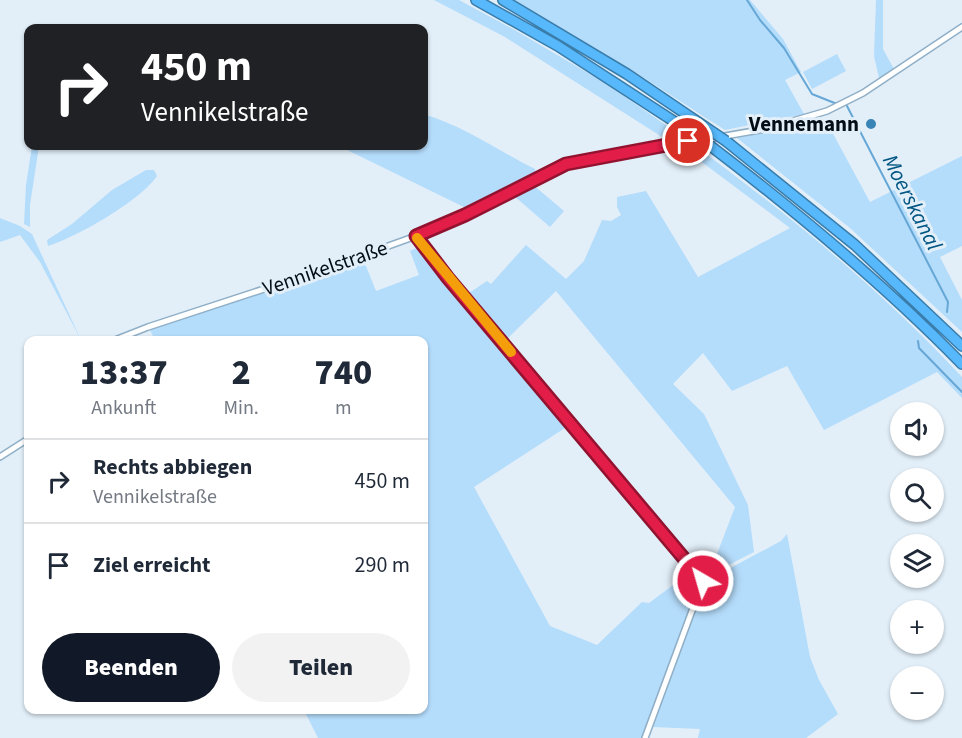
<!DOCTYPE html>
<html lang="de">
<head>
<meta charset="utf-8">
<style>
	:root { --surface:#fff; --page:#f2f2f3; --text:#1f2937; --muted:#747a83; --line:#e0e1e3; --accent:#111827 }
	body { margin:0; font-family:"Source Sans 3",sans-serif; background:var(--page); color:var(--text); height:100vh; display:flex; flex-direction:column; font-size:22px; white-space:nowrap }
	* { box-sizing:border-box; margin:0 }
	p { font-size:20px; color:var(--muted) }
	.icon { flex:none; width:33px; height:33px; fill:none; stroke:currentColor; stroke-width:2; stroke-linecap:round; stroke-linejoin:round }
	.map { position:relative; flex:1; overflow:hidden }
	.details { position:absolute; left:24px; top:336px; width:404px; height:378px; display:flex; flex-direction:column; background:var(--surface); border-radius:12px; box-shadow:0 2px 4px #0004 }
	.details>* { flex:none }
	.guide { position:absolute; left:24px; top:24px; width:404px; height:126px; border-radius:12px; box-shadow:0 2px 4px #0004; background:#202124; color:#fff; overflow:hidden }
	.fabs { position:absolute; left:890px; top:402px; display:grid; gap:12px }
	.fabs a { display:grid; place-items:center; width:54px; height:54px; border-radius:50%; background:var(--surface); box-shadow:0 2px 4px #0004; font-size:30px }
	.pin { position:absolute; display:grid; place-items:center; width:51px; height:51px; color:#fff; margin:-26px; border:3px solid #fff; border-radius:50%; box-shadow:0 2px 6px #0007 }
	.me { position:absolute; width:66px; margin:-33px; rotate:322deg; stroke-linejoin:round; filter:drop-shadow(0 0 4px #0008) }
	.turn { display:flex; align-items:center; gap:21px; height:126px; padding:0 18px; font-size:27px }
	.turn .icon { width:78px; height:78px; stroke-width:2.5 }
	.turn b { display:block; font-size:42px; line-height:51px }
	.eta { display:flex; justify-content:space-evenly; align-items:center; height:102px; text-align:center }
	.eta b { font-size:36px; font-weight:800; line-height:42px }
	.action { display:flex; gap:12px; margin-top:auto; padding:12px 18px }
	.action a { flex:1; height:69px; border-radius:36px; background:var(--accent); color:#fff; font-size:24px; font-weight:800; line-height:69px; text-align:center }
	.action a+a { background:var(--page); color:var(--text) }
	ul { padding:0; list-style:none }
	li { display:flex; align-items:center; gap:18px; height:84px; padding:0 18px; border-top:2px solid var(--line) }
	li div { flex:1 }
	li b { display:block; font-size:22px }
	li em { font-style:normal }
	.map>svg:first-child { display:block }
	.green { fill:#b4dcfb }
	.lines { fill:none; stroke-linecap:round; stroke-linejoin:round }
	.stream { stroke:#66a7d6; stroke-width:2 }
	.street-casing { stroke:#8fafc7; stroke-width:8 }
	.highway-casing { stroke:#3a7dab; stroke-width:12 }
	.street { stroke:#fff; stroke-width:5 }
	.highway { stroke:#57b9fc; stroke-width:9 }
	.highway-bridge-casing { stroke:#3a7dab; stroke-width:12; stroke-linecap:butt }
	.highway-bridge { stroke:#57b9fc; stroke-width:9 }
	.route-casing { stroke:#92132f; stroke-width:15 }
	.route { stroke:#e11d48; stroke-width:10 }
	.slow { stroke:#f59e0b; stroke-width:10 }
	.poi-dot { fill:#3884b7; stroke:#e2eff9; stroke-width:2 }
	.labels { text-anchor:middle; stroke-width:6; stroke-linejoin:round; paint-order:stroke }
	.poi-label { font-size:21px; font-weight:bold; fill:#030d15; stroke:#e2eff9; text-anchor:end }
	.street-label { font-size:21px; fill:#030d15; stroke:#e2eff9 }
	.water-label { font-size:22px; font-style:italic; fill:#005582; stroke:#e2eff9 }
</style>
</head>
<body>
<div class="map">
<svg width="962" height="738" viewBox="0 0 962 738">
	<rect width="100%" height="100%" fill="#e2eff9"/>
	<path class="green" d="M 434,0 L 459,0 L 513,29 L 605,83 L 686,139 L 670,142 L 505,37 Z
		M 514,0 L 750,0 L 783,39 L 801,72 L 785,80 L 804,114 L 725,130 L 630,69 Z
		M 876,0 L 883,0 L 883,49 L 894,69 L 879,78 L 874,56 Z
		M 837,54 L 846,71 L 812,89 L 803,72 Z
		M 423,114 C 464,126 497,150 535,169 L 536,176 L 470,210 L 339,146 L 423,146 Z
		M 825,119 L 870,202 L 962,156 L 962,246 L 940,257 L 962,300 L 962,332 L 850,228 L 737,138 Z
		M 691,143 C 788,214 880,289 962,377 L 962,398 L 937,372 L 824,430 L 787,366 L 732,391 L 703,353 L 673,384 L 704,414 L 748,505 L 754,552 L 707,576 L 704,576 L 717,554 L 735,507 L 556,291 L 505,341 L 466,295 L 487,281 L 491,284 L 526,245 L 566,279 L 584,261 L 602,220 L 611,221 L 621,215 L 617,207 L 617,197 L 646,191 L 698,277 L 790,228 L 691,154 Z
		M 32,146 L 39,146 L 30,205 L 30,227 L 24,224 L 26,185 Z
		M 146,170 L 154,170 L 157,176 C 140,201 77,237 48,246 L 47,240 L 72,224 L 112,190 Z
		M 532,184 L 564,211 L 550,227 L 513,195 Z
		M 0,218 L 20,226 L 32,234 L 81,340 L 40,262 L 20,235 L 0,242 Z
		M 419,247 L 568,426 L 474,487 L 550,626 L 597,645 L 642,602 L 649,603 L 692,571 L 697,580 L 696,593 L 643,738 L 318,738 L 304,710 L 423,710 L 423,340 L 155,340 L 150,330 L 356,262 L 366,266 L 376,291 L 419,275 L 410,251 Z
		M 787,534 L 810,657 L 819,680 L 838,714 L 806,738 L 698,738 L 700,729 L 652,727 L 704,586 L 710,579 L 781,541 Z"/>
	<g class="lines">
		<path class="stream" d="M 747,0 L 760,20 L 784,48 L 812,94 L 837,104
			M 847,106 L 948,302 L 947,312
			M 918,341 L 919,348 L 962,392"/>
		<g class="street-casing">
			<path id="street" d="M 416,236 L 461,294 L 703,581 L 645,738
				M 115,340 L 148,327 L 322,270 L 416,236 L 465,215 L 566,164 L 765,129 L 827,111 L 863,93 L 962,27
				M 0,457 L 28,439"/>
		</g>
		<g class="highway-casing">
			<path id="highway" d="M 476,0 L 558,46 L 695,135
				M 503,0 L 627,74 L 714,133
				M 726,141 L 855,245 L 962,346
				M 708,144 C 797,212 883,283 962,364"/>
		</g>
		<use href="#street" class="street"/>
		<use href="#highway" class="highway"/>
		<g class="highway-bridge-casing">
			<path id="highway-bridge" d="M 714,133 L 726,141
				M 695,135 L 708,144"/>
		</g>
		<use href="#highway-bridge" class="highway-bridge"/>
	</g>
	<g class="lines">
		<g class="route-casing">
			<path id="route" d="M 688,141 L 566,164 L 465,215 L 416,236 L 448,278 L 703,581"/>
		</g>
		<use href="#route" class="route"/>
		<path class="slow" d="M 417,238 L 511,352"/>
	</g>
	<circle class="poi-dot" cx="871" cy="124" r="6"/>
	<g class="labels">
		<g class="poi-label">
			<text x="859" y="131">Vennemann</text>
		</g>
		<g class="street-label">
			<text transform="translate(325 268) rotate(-19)" y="7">Vennikelstraße</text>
		</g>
		<g class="water-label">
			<text transform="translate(913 202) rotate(63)" y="8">Moerskanal</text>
		</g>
	</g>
</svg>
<div class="fabs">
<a><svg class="icon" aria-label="sound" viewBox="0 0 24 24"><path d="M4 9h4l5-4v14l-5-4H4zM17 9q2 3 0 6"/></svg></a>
<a><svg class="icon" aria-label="search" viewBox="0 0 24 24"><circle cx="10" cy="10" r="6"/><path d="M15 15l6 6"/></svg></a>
<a><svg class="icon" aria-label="layers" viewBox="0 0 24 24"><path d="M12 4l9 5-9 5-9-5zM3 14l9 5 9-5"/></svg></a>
<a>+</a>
<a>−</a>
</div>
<div class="pin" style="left:688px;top:141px;background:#d93025"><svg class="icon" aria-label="arrive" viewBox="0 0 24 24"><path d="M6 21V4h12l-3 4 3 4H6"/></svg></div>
<svg class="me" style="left:703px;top:581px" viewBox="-20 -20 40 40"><circle r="17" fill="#e11d48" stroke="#fff" stroke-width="3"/><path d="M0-11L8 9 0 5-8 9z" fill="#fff"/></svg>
<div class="guide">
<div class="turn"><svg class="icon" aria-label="right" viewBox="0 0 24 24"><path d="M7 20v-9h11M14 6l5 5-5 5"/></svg><div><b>450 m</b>Vennikelstraße</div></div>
</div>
<section class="details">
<div class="eta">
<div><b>13:37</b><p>Ankunft</p></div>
<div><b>2</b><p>Min.</p></div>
<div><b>740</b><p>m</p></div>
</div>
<ul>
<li><svg class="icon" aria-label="right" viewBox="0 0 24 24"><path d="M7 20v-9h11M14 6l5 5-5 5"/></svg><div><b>Rechts abbiegen</b><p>Vennikelstraße</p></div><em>450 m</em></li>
<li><svg class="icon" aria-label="arrive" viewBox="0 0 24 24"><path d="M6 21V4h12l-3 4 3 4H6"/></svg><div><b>Ziel erreicht</b></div><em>290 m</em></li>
</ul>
<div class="action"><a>Beenden</a><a>Teilen</a></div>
</section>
</div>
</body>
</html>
